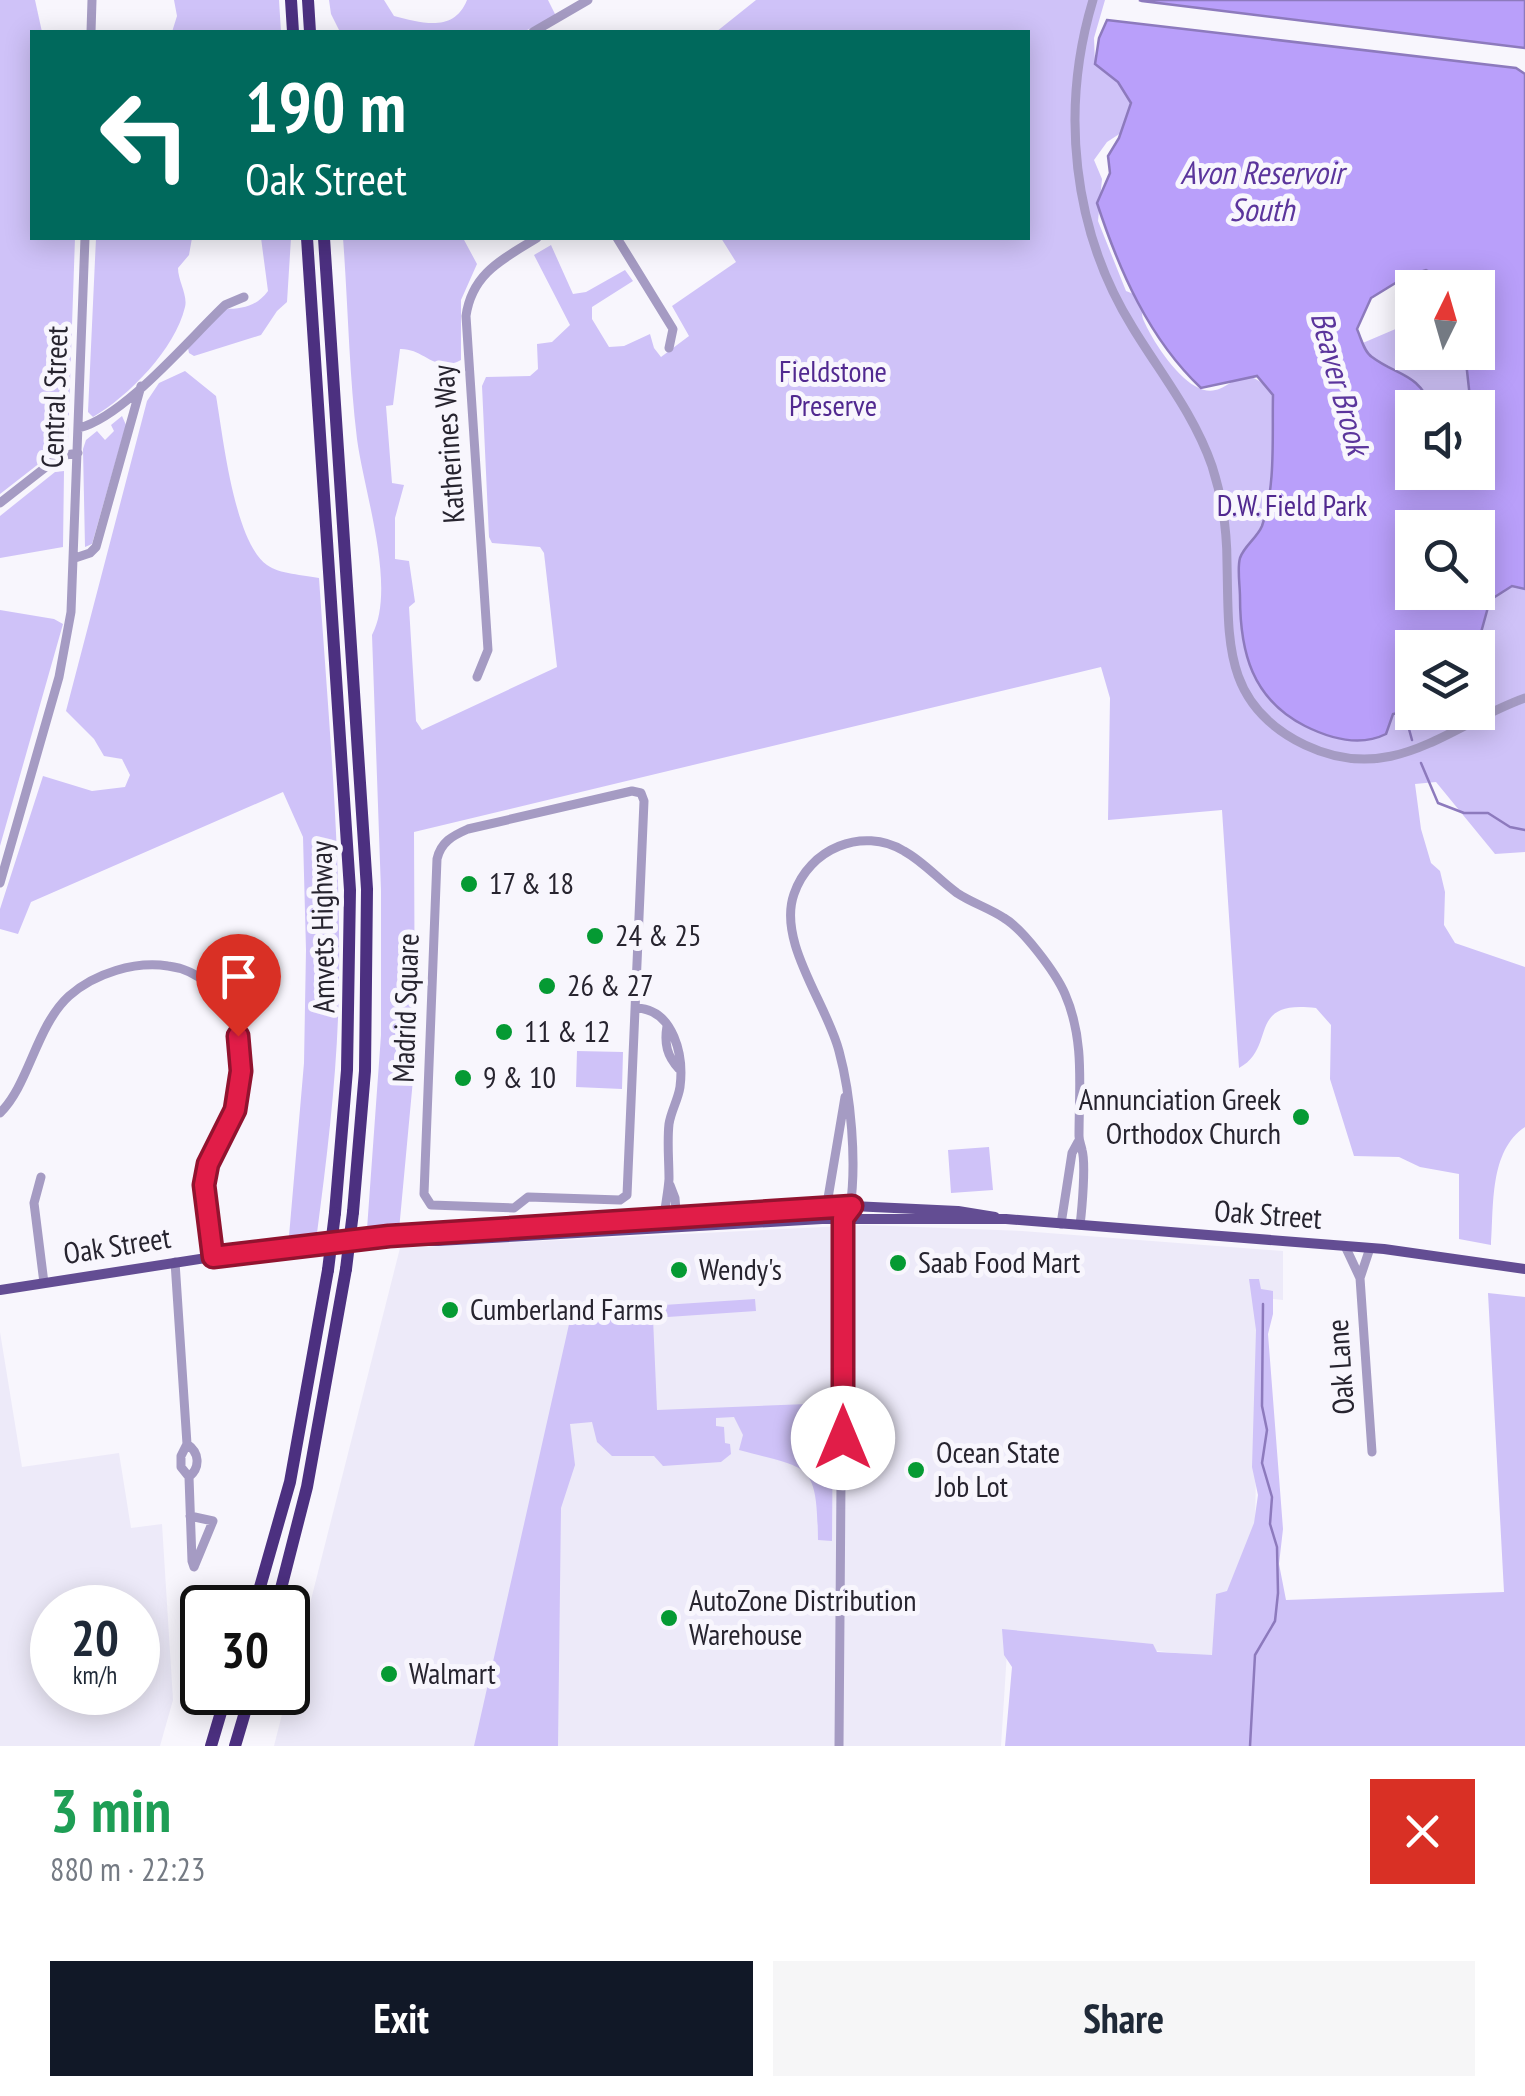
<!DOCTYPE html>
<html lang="en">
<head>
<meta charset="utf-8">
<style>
	:root { --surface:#fff; --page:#f6f6f7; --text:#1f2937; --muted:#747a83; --accent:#111827 }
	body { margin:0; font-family:"PT Sans Narrow",sans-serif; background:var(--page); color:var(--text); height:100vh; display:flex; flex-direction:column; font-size:38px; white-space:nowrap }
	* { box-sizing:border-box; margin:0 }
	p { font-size:32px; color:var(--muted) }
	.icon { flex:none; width:55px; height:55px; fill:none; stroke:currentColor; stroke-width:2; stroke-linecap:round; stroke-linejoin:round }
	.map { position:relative; height:1746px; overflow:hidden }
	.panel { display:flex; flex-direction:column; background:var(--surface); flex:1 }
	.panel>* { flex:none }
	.banner { position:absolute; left:30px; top:30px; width:1000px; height:210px; border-radius:0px; box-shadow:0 5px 25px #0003; background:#00695c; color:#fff; overflow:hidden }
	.needle { width:65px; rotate:5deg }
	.tools { position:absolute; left:1395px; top:270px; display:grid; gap:20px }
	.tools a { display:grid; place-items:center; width:100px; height:100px; border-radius:0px; background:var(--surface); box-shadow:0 5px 25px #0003; font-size:50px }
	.speed { position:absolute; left:30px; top:1585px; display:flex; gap:20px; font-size:50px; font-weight:700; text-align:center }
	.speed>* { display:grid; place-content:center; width:130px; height:130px; border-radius:50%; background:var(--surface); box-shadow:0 5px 25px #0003; line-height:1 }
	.speed small { font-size:25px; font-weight:400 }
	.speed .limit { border:5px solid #111; border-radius:15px; background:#fff; color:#111 }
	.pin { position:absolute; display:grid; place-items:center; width:85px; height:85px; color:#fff; margin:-102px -42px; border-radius:50% 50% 50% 0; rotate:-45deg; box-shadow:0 0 10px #0007 }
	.pin .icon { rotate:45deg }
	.me { position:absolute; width:110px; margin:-55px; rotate:0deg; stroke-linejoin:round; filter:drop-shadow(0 0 8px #0008) }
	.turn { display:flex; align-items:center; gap:35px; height:210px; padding:0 50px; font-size:45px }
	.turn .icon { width:130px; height:130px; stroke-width:2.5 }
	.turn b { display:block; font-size:70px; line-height:85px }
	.round { display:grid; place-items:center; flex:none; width:105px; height:105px; border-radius:0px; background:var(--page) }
	.overview { display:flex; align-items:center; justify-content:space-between; height:170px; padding:0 50px }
	h1 { font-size:60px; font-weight:600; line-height:75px; color:#1e9e55 }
	.cta { display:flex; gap:20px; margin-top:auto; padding:20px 50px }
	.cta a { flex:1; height:115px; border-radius:0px; background:var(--accent); color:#fff; font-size:40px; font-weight:600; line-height:115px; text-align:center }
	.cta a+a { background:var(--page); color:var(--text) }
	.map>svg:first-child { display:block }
	.built { fill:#edeaf9; fill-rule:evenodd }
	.green { fill:#cfc2f8; fill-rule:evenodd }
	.water { fill:#b99ffa; stroke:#8d7abd; stroke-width:2.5; fill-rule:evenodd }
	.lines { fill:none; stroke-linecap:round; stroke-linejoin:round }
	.stream { stroke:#8d7abd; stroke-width:2.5 }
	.minor { stroke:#a59bc3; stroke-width:9 }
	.major { stroke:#634d93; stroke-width:10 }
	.highway { stroke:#4c3080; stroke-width:12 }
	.highway-bridge { stroke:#4c3080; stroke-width:12 }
	.route-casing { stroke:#92132f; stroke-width:25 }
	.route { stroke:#e11d48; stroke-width:18 }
	.poi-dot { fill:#059a33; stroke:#f8f6fd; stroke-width:4 }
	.labels { text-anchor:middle; stroke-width:10; stroke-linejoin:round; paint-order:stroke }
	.park-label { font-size:30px; fill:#512990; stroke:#f8f6fd }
	.street-label { font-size:30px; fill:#27242f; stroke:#f8f6fd }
	.poi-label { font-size:30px; fill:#27242f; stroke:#f8f6fd; text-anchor:start }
	.water-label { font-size:32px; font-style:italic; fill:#5b359c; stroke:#f8f6fd }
</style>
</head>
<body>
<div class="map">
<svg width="1525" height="1746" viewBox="0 0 1525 1746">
	<rect width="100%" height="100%" fill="#f8f6fd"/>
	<path class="built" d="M 864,1225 L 1022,1231 L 1283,1251 L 1283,1300 L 1273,1299 L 1273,1291 L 1258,1330 L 1255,1533 L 1216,1657 L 1008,1636 L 1001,1746 L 274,1746 L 400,1248 Z
		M 0,1332 L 22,1467 L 119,1453 L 131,1528 L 162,1524 L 173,1700 L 160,1746 L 0,1746 ZM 52,1608 L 138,1608 L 138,1692 L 52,1692 Z"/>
	<path class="green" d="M 0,0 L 35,0 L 42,32 L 32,32 L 32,238 L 75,238 L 68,441 L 0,494 Z
		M 174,0 L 279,0 L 281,32 L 172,32 L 177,16 Z
		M 329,0 L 384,0 L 394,16 C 422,23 454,33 467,0 L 548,0 L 556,16 L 523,32 L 340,32 L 331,14 Z
		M 756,0 L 1105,0 L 1094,38 L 1095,63 L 1138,93 L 1130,127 L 1107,142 L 1094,160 L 1102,179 L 1098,221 L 1126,291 C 1130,293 1135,294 1140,297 C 1147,303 1140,311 1143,319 C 1152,340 1175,375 1195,386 C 1227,405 1235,359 1264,385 L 1412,322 L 1412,352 L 1478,352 L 1525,275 L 1525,852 L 1495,854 L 1436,782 L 1415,784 L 1421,829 L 1431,863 L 1440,871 L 1445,892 L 1444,925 L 1455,943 L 1525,967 L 1525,1127 C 1489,1151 1494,1206 1491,1245 L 1459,1239 L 1459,1174 L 1420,1167 L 1399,1157 L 1354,1156 L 1330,1079 L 1331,1025 L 1316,1008 C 1245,999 1278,1047 1239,1068 L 1222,810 L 1108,820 L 1110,698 L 1101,667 L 414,832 L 415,1058 L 399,1230 L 367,1229 L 381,1035 L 381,891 L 372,635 C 397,588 364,492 357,439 C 349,372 348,304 343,238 L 463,238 L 477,264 L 461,300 L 461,360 C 435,374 424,348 400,349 L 393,405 L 386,406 L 392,483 L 404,485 L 395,518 L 395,559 L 409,561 L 415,602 L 409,607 L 416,721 L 422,730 L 557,667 L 544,553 L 540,547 L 492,543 L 489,537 L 482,386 L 486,377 L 530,376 L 538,369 L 537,344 L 552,342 L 570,325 L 534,255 L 551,245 L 573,294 L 586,292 L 625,270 L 633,281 L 592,307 L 592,319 L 609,347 L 624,346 L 650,334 L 654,348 L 661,357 L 689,336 L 672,306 L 736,262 L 721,238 L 1028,238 L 1028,32 L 716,32 ZM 1412,408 L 1478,408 L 1478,472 L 1412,472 ZM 1412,528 L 1478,528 L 1478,592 L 1412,592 ZM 1412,648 L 1478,648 L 1478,712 L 1412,712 Z
		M 96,238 L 192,238 L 189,255 L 178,268 C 178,281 188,295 185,307 C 175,349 129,396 93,417 L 88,412 Z
		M 261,238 L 291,238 L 287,302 L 277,311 L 261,335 L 194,356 L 189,353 L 188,348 L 225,309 C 243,309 257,306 268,291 Z
		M 185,371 L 216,396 C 223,435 234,542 267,565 C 279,574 304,575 319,578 C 328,712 341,848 339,982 C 338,1066 328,1150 317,1233 L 289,1236 L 304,1063 L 306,950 L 303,837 L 283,792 L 31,902 L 18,934 L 0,929 L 0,909 L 43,776 L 92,791 L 125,787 L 130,775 L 122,759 L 104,756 L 94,739 L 66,711 L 147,401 L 159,383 Z
		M 122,416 L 126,425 L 92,544 L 85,547 L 83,449 L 86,440 L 97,431 L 105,440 L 114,431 L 111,425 Z
		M 64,471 L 63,547 L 0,558 L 0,516 L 55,472 Z
		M 0,610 L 54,619 L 63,624 L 0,846 Z
		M 577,1051 L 623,1052 L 622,1089 L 576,1087 Z
		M 989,1147 L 993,1190 L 951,1193 L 948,1150 Z
		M 1249,1279 L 1259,1279 L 1261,1289 L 1273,1291 L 1273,1314 L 1268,1334 L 1283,1529 L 1279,1564 L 1286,1600 L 1504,1592 L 1488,1293 L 1525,1297 L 1525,1746 L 1005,1746 L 1012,1667 L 1004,1655 L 1002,1629 L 1153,1644 L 1157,1652 L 1212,1655 L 1216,1594 L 1227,1591 L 1254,1523 L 1258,1495 L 1252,1467 L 1256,1330 Z
		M 755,1299 L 756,1311 L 653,1318 L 657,1410 L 833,1403 L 832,1541 L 818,1540 C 817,1461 810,1469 739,1450 L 743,1435 L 734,1417 L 716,1418 L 716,1426 L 724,1427 L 725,1443 L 730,1444 L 731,1454 L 721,1462 L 663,1466 L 654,1456 L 612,1456 L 597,1442 L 592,1422 L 570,1424 L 575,1465 L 561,1508 L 558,1746 L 474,1746 L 572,1311 Z"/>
	<path class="water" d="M 1139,0 L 1525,0 L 1525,48 L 1142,1 Z
		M 1107,20 L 1516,68 L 1525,74 L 1525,589 L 1512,586 L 1490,600 L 1477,647 L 1412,648 L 1412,710 L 1393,714 L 1386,734 C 1360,747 1329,738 1305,726 C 1252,699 1240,652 1240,597 C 1240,586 1237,568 1240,558 C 1244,546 1257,538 1262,526 C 1276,486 1272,437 1273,395 L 1257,376 L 1201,388 C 1149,339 1119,270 1097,203 L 1110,173 L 1108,156 L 1119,138 L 1131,103 L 1118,82 L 1095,64 L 1099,38 ZM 1426,270 L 1446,280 L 1446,287 L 1478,288 L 1478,352 L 1465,353 L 1471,407 L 1478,408 L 1478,472 L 1412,472 L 1412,408 L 1431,407 C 1419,373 1397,376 1372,357 C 1364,352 1361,338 1357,329 L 1371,298 L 1407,276 ZM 1412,528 L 1478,528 L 1478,592 L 1412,592 Z"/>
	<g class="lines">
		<path class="stream" d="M 1404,711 L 1412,740
			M 1421,763 L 1438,803 L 1464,813 L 1488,813 L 1510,827 L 1525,830
			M 1250,1746 L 1255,1655 L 1275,1621 L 1278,1593 L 1277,1547 L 1270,1524 L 1272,1497 L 1262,1463 L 1267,1430 L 1262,1406 L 1263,1304"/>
		<path class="minor" d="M 1093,0 C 1060,109 1072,230 1133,328 C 1161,374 1194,414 1212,466 C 1222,497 1227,531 1227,563 C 1229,640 1222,705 1305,745 C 1393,787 1449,725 1525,698
			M 91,32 L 92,0
			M 533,32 L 588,0
			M 617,238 L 673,329 L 669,348
			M 79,428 C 125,416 189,339 225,305 L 244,297
			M 0,503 L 60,456 L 78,453
			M 75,558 L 90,553 L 96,547 L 141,386
			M 477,677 L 488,650 L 466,316 C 472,273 503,259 537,238
			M 632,791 L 641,793 L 644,801 L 627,1195 L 620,1200 L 528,1197 L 514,1208 L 431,1205 L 424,1194 L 437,859 C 441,842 452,836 468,829 Z
			M 0,883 L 59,677 L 71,612 L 85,238
			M 637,1008 C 674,1010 684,1056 680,1087 C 678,1100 671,1111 669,1124 C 667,1142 669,1161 669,1179 C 668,1195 664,1208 664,1225
			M 667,1026 C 664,1044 667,1056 679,1069
			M 0,1113 C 29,1085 36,1026 69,996 C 95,973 135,961 168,966 C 233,974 254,1058 234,1112 C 227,1131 213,1147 207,1166 C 199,1196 208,1228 213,1257
			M 41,1177 L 34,1203 L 44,1283
			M 670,1185 L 675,1198 L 677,1223
			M 850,1208 C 857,1163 851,1095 839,1051 C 827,1004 777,942 794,894 C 809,849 862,826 904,851 C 924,862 939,880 957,893 C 972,903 989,908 1004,918 C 1023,929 1056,973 1065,994 C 1085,1040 1079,1087 1079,1136 C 1079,1141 1081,1145 1082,1150 C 1086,1163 1082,1209 1080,1225
			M 843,1219 L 828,1207 L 828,1198 L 845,1097
			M 1061,1224 L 1072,1153 L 1078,1142
			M 1345,1246 L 1360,1278 L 1372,1452
			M 175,1262 L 187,1444 L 181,1456 L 181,1467 L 189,1477 L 192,1561 L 194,1567 L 213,1521 L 190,1516
			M 1360,1278 L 1370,1248
			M 187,1444 C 199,1452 201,1467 189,1477
			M 839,1746 L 843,1219"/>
		<path class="major" d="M 389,1236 L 852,1206 L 958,1211 L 995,1217
			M 362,1240 L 438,1241 L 822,1219 L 1006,1219 L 1384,1249 L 1525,1269
			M 0,1290 L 264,1249 L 352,1241"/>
		<path class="highway" d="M 291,0 L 293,32
			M 308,0 L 310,32
			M 307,238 L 350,890 L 347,1070 L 335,1213
			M 324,238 L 367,889 L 365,1071 L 353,1212
			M 254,1608 L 290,1482 L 328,1270
			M 276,1608 L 307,1487 L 346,1269
			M 211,1746 L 227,1692
			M 235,1746 L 251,1692"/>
		<path class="highway-bridge" d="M 346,1269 L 353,1212
			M 328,1270 L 335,1213"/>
	</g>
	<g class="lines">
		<g class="route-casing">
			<path id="route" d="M 238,1036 L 241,1071 L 235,1110 L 208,1164 L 204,1185 L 213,1257 L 389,1236 L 852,1206 L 843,1218 L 843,1438"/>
		</g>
		<use href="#route" class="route"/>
	</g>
	<g class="poi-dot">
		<circle cx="469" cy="884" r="10"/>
		<circle cx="595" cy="936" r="10"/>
		<circle cx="547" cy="986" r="10"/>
		<circle cx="504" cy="1032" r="10"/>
		<circle cx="463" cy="1078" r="10"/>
		<circle cx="1301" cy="1117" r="10"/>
		<circle cx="898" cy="1263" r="10"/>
		<circle cx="679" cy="1270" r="10"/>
		<circle cx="450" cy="1310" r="10"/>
		<circle cx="916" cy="1470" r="10"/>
		<circle cx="669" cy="1618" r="10"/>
		<circle cx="389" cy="1674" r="10"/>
	</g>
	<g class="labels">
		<g class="park-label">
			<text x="833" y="382">Fieldstone<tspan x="833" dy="34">Preserve</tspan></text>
			<text x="1292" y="516">D.W. Field Park</text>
		</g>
		<g class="street-label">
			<text transform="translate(55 397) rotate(-88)" y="10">Central Street</text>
			<text transform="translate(449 444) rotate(-94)" y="10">Katherines Way</text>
			<text transform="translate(323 927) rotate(-91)" y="10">Amvets Highway</text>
			<text transform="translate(406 1008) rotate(-88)" y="10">Madrid Square</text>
			<text transform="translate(1268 1215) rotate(4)" y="10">Oak Street</text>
			<text transform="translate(117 1246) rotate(-9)" y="10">Oak Street</text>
			<text transform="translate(1341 1367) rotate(-94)" y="10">Oak Lane</text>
		</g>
		<g class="poi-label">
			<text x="489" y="894">17 &amp; 18</text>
			<text x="615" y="946">24 &amp; 25</text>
			<text x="567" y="996">26 &amp; 27</text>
			<text x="524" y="1042">11 &amp; 12</text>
			<text x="483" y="1088">9 &amp; 10</text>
			<text x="1281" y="1110" text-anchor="end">Annunciation Greek<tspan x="1281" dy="34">Orthodox Church</tspan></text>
			<text x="918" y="1273">Saab Food Mart</text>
			<text x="699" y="1280">Wendy's</text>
			<text x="470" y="1320">Cumberland Farms</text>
			<text x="936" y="1463">Ocean State<tspan x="936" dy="34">Job Lot</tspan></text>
			<text x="689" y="1611">AutoZone Distribution<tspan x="689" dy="34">Warehouse</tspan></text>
			<text x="409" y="1684">Walmart</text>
		</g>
		<g class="water-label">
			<text x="1262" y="184">Avon Reservoir<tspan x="1262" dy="37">South</tspan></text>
			<text transform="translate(1340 383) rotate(75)" y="11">Beaver Brook</text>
		</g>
	</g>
</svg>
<div class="tools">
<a><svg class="needle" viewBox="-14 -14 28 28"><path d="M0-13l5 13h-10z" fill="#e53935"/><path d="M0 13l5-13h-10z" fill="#747a83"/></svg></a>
<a><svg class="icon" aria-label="sound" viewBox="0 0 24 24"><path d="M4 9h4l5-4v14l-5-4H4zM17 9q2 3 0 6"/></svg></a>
<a><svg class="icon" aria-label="search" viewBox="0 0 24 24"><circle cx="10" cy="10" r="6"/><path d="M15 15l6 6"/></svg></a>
<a><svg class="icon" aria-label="layers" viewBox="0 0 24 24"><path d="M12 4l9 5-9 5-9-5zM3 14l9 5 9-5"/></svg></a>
</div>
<div class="speed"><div>20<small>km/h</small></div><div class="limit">30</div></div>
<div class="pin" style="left:238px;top:1036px;background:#d93025"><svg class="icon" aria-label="arrive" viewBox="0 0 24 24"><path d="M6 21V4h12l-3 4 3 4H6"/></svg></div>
<svg class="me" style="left:843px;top:1438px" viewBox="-20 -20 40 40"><circle r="19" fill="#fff"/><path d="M0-13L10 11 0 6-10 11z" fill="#e11d48"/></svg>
<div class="banner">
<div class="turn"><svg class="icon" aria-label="left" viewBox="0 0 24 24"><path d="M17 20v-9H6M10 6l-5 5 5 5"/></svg><div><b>190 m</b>Oak Street</div></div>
</div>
</div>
<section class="panel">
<div class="overview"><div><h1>3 min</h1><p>880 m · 22:23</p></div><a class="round" style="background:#d93025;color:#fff"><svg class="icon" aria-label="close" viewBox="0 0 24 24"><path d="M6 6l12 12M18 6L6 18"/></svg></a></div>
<div class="cta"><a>Exit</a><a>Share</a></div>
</section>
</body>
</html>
